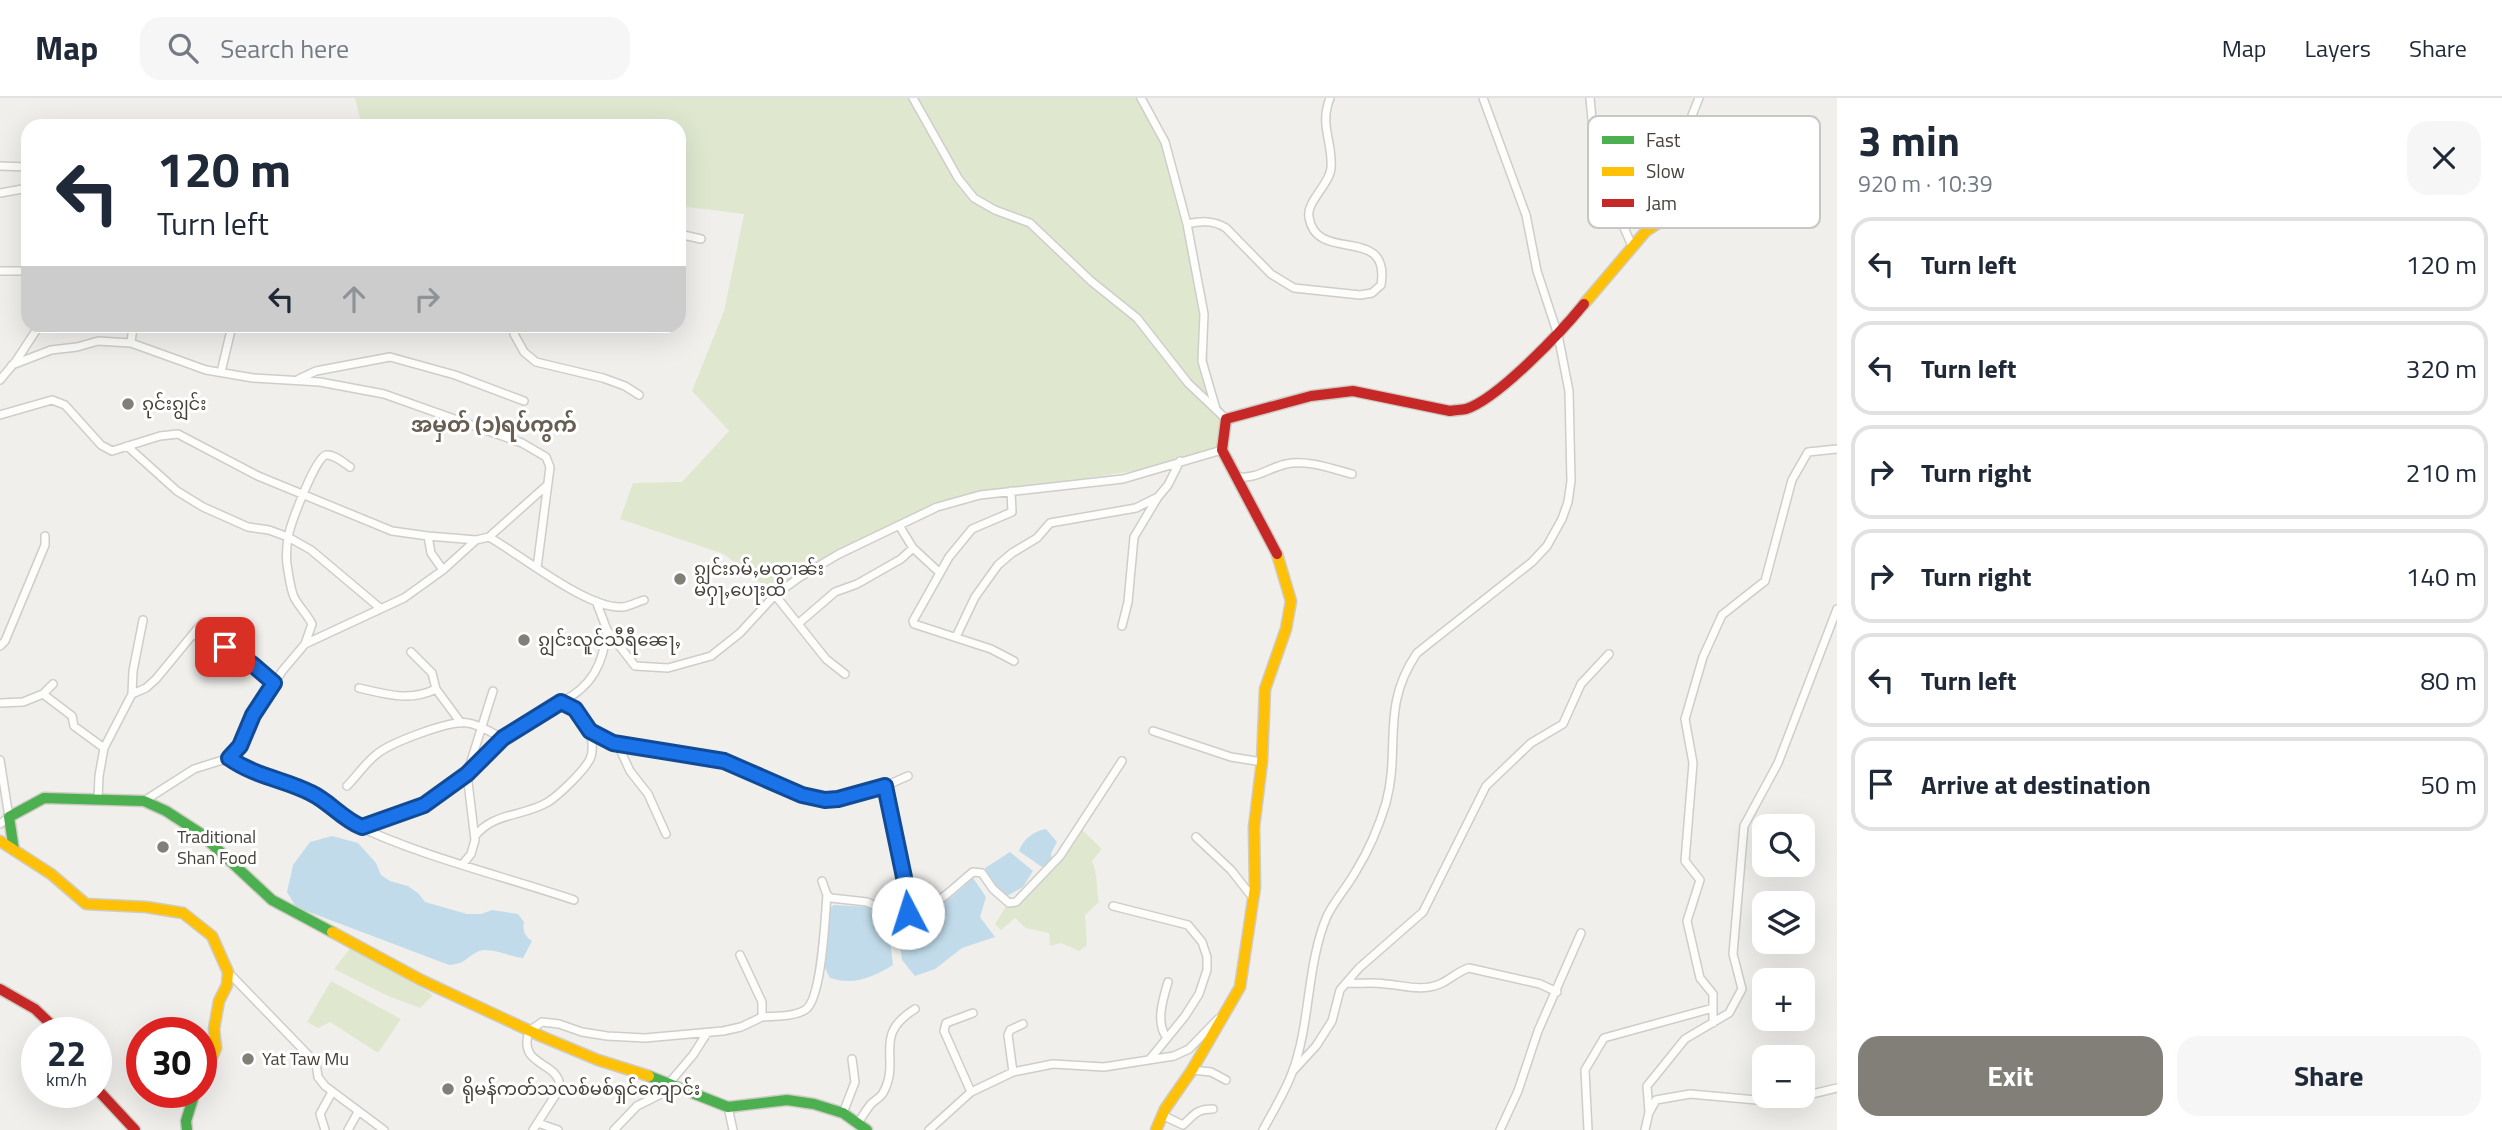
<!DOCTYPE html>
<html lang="en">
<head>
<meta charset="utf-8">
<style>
	:root { --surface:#fff; --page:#f6f6f7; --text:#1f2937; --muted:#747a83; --line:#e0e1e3; --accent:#827e78 }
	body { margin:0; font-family:"Titillium Web","Noto Sans Myanmar",sans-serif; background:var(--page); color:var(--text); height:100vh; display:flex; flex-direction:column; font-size:26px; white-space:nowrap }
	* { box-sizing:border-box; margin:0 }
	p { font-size:23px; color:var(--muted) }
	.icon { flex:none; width:38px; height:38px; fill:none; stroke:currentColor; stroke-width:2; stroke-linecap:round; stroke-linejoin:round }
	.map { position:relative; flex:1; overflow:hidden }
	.details { display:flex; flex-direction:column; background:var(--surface); width:665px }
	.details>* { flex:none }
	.banner { position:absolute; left:21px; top:21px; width:665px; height:214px; border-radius:21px; box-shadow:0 7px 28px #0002; background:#fff; color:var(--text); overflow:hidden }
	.controls { position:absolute; left:1752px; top:716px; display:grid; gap:14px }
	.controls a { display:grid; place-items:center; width:63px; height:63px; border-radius:14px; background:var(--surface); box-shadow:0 7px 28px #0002; font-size:35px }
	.speed { position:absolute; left:21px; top:919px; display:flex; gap:14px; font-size:35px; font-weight:700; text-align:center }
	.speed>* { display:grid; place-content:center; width:91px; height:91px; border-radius:50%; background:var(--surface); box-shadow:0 7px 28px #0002; line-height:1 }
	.speed small { font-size:18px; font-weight:400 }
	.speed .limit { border:10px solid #d22; background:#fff; color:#111 }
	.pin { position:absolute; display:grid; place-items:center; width:60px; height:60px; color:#fff; margin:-30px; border-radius:14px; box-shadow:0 4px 10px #0006 }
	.me { position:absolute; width:77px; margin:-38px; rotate:355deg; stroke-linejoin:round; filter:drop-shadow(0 0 5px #0008) }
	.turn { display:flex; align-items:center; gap:24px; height:147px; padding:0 21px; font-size:32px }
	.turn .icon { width:91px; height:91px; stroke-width:2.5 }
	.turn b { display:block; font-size:49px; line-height:60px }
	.lanes { display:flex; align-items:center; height:66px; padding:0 21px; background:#0003; justify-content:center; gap:35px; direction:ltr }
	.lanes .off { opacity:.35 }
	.round { display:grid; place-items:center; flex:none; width:74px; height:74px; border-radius:21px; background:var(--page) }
	.summary { display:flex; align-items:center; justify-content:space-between; height:119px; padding:0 21px }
	h1 { font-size:42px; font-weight:700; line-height:52px }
	.cta { display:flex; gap:14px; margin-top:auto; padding:14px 21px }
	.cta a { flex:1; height:80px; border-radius:21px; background:var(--accent); color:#fff; font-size:28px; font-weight:700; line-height:80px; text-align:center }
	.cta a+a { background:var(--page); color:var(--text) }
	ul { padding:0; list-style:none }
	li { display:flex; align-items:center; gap:21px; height:94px; margin:0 14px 10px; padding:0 7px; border:4px solid var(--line); border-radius:21px }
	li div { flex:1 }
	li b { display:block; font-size:26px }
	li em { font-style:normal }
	header { display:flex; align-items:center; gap:42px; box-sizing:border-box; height:98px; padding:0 35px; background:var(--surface); border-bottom:2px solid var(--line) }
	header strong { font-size:33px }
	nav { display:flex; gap:38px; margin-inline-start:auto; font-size:24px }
	.search { width:490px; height:63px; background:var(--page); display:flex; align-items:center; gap:18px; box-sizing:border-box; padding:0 24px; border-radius:21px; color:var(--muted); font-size:26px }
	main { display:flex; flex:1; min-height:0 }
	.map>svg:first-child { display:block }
	.green { fill:#dfe8cf }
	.water { fill:#c1dbea }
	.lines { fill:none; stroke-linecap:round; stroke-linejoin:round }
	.street-casing { stroke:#cfcdca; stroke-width:10 }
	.fast-casing { stroke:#cfccc4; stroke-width:13 }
	.slow-casing { stroke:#cfccc4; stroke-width:13 }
	.jam-casing { stroke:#cfccc4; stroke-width:13 }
	.street { stroke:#fdfdfc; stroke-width:7 }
	.fast { stroke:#4caf50; stroke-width:10 }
	.slow { stroke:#ffc107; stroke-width:10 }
	.jam { stroke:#c62828; stroke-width:10 }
	.route-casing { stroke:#114b97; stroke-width:18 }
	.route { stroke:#1a73e8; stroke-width:12 }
	.poi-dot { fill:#827e78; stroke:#fff; stroke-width:2.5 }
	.labels { text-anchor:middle; stroke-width:6; stroke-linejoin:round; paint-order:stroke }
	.poi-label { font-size:18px; fill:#464139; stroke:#fff; text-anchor:start }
	.quarter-label { font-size:21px; font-weight:bold; fill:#685e51; stroke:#fff }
	.key { fill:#fff; stroke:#c8c6c4; stroke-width:2 }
	.key-label { font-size:19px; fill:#464139 }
</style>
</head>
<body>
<header>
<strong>Map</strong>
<div class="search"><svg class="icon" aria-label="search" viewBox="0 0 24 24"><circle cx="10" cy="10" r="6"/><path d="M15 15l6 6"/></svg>Search here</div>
<nav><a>Map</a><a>Layers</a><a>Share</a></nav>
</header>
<main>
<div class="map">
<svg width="1837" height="1032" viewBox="0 0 1837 1032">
	<rect width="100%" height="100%" fill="#f1efec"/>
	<path class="green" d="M 355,0 L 1142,0 L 1177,80 L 1204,222 L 1211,294 L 1228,319 L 1227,353 L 1184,365 L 975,398 L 824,463 L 780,488 L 764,488 L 724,456 L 620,421 L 633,385 L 682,384 L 729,333 L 692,293 L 724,213 L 744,116 L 679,108 L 679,28 L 362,28 Z
		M 1078,728 L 1102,751 L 1092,763 C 1098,776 1096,790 1099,804 L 1085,817 L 1087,847 L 1079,853 L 1061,845 L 1050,848 L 1049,835 L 1026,830 L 1015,820 L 1001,832 L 995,826 L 1009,804 L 1030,792 L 1056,766 L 1060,748 Z
		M 351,849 L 433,897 L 420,910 L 388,898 L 334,871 Z
		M 331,883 L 401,921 L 378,955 L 330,924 L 318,930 L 307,924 Z"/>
	<path class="water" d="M 1046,731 L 1057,744 L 1051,755 L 1052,763 L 1042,769 L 1019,753 C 1023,741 1034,733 1046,731 Z
		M 332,738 L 358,745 L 376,765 L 381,777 L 390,783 L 408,788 L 419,796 L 425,804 L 467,816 L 481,816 L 492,812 L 518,816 L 524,824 C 522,832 525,838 532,843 L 523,860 C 510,859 491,849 479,853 C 466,859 466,866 449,867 L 296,809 L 287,794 L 293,767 L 310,744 Z
		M 1010,754 L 1033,773 L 1023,789 L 1007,798 L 992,785 L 985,770 Z
		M 973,780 L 986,799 L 980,819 L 995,839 L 962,850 L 935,871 L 915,878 L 902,862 L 897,823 C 931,818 949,803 973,780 Z
		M 834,807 L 869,809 L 888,824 L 893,867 C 873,879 854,888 830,880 L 825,870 L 827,812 Z"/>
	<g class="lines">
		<g class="street-casing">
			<path id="street" d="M 913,0 L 958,80 L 974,100 L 995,112 L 1030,125 L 1091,183 L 1137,220 L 1188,285 L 1226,321
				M 1141,0 L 1165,44 L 1187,126 L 1204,216 L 1202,263 L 1216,311
				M 1590,0 L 1596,65 L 1632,148
				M 0,68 L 28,69
				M 0,95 L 28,90
				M 1187,126 C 1201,123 1213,122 1226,130 L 1271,176 L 1294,190 L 1360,197 L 1372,195 L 1381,187 C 1391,125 1316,167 1309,119 C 1306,104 1330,86 1331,70 C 1333,43 1319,28 1330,0
				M 1646,132 L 1699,0
				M 679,136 L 701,141
				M 0,173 L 28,173
				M 516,228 L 514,236 L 524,254 L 536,264 L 603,280 L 625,288 L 639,297
				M 131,245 L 133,228
				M 12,267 L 51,252 L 77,249 L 98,243 L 131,245 L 206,272 L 253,280 L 320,284 L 384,296 L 522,345 L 546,359 L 550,369 L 537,470
				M 221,274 L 232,228
				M 299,281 L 316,273 L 390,259 L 455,277 L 524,303
				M 0,282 L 16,263 L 39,228
				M 0,317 L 52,302 L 65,307 L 101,347 L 112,353 L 160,338 L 178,336 L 258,378 L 392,433 L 428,438 L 431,455 L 443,472
				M 127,348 L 177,393 L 203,409 L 248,429 L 269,432 L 288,439 L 311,452 L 380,510
				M 1238,379 C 1257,381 1268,370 1286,366 C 1306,361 1333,371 1352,376
				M 900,429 L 913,450 L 940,475 L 913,523 L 914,526 L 991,551 L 1014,563
				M 428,438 L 476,442
				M 489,439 L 545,389
				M 940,475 L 949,459 L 972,431 L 1012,414 L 1011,393
				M 775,497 L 826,561 L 845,576
				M 596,503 L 607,532 L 635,568 L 668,570 L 711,558 L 740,535 L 775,497 L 800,479 L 839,456 L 937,409 L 980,397 L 1123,381 L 1222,352
				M 799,525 L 835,494 L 857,486 L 901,461 L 913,450
				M 1122,528 L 1128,504 L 1134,439 L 1158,399 L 1168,387 L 1180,363
				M 194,537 C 229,550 245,561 274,585
				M 956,539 L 975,499 L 998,467 L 1012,455 L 1037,440 L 1050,425 L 1136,410 L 1158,399
				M 305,546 L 312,526 C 307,516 299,509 294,499 C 290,490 289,477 287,467 C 286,457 287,444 289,435 C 292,423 315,360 326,357 C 334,356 344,365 350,369
				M 0,548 L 5,543 L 45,447 L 45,438
				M 411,554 L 432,575 L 436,591 L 461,625
				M 53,586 L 43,596 L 72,618 L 74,628 L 104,650
				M 359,590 C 385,596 410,604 436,591
				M 132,596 L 146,590 L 156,581 L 203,524
				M 561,604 C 592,589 603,566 607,533
				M 0,605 L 23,604 L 43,596
				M 590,633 L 613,645 L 724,663 L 802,697 L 825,702 L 838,701 L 885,688 L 908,678
				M 1153,633 L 1231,659 L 1262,664
				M 617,645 L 630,673 L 648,696 L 666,736
				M 229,660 C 253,677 281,682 308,693 C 325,700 335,717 351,725 C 422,759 500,777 574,802
				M 0,662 L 9,719 L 0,726
				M 347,688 C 357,678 366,664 377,656 C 390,645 452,621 468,625 C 480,627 492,635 503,640 L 561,604 C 574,607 581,618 588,629 C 592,637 594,653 590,661 C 584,673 559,697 548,704 C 523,719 494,714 475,738
				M 98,702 L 99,678 L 104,650 L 132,596 L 133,573 L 143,522
				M 144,703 L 194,671 L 229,660 L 240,648 L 253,616 L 283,572 L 305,546 L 404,500 L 443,472 L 476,442 L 489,439 C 521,457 588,512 623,509 C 630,508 637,504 644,502
				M 362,729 L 424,707 L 467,676 L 493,593
				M 1196,739 L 1231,772 L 1253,800
				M 462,767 L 471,756 L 475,742 L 467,676 L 503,640
				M 822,783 L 827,797 L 831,800 L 867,804 L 897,818 L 908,815 L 905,784 L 885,688
				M 1113,808 L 1188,827 L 1202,844 L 1207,859 L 1207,872 L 1199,896 L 1185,918 L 1150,961
				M 908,815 C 932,814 954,789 973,774 L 982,775 L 993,791 L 1009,805 L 1016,804 L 1060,758 L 1122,663
				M 228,874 L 316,965 L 318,979 L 325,988 L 384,1032
				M 1346,885 C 1359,886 1372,884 1385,886 C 1403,887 1421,894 1440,886 C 1450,882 1458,873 1469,870 L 1540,886 L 1557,894
				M 762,919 C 775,918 793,919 805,912 C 822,902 825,819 827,797
				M 1713,925 L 1713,896 L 1700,880 L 1687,823 L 1700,782 L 1685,763 L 1693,665 L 1685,621 L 1703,559 L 1722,517 L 1765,483 L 1792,382 L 1808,354 L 1837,351
				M 1167,940 C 1155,925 1163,901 1168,884
				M 1192,972 L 1211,974 L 1226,982
				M 1293,973 L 1316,948 L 1332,923 L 1340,892 L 1346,885 L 1359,870 L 1423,814 L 1486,688 L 1531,645 L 1563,626 L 1581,586 L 1609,556
				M 1013,974 L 1008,937 L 1010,932 L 1023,926
				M 971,994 L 944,933 L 946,925 L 973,915
				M 728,1009 L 733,1032
				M 1650,1013 L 1656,1002 L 1690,996 L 1779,1004 L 1837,990
				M 843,1015 L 855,984 L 852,961
				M 1162,1017 L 1183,1027 C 1194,1017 1196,1011 1213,1011
				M 538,1025 L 558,1032
				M 858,1025 C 862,1019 866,1012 871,1006 C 875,1002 881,999 883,995 C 902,961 871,938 915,911
				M 325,1032 L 320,1016 L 332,994
				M 348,1032 L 358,1014
				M 533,1032 L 560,990 C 560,962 517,970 529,933 L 542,924 L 559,926 L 582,934 L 607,938 L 645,940 L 723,933 L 741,929 L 762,919 L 762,904 L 740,857
				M 614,1032 L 637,1008 L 659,997 L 693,957 L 707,935
				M 929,1032 L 971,994 L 1013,974 L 1053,966 L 1104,969 L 1174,958 L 1189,951 L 1218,921
				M 1263,1032 C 1273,1013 1285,994 1292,975 C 1311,925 1306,868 1327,818 C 1335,802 1347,789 1356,773 C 1369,752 1379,728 1386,705 C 1401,650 1380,609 1417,555 L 1532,464 L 1547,448 L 1562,421 L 1568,404 L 1571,383 L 1569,293 L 1558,237 L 1537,173 L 1526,117 L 1483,0
				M 1500,1032 L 1518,993 L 1538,933 L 1581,835
				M 1588,1032 L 1585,972 L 1604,940 L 1713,910
				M 1645,1032 L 1649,1014 L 1647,988 L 1685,941 L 1729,915 L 1742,891 L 1733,856 L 1744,728 L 1778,665 L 1837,511"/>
		</g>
		<g class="fast-casing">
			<path id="fast" d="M 14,752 L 9,719 L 44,700 L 144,703 L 166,713 L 200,735 L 272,802 L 332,834
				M 649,978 L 728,1009 L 787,1002 L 814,1006 L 843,1015 L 867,1032
				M 187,1032 L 186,1023 L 195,994"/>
		</g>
		<g class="slow-casing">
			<path id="slow" d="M 1584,206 L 1646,133 L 1716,88 L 1802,49
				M 0,743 L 51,776 L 86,806 L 146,809 L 183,815 L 212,838 L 228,874 L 227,887 L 219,903 L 214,931 L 216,950 L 201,985
				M 332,834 L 421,882 L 543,939 L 598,962 L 649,978
				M 1156,1032 L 1165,1011 L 1192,972 L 1240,889 L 1255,789 L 1254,729 L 1262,664 L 1265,591 L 1286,531 L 1291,503 L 1277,456"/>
		</g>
		<g class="jam-casing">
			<path id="jam" d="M 1277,456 L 1222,352 L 1226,321 L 1311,298 L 1353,293 L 1450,313 C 1455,312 1461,312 1466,311 C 1498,301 1562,233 1584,206
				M 0,891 L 35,911 L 59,934
				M 96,990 L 135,1032"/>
		</g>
		<use href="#street" class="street"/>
		<use href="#fast" class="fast"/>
		<use href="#slow" class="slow"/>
		<use href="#jam" class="jam"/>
	</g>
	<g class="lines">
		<g class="route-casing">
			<path id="route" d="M 225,549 L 252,566 L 274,585 L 253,617 L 240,648 L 229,660 C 256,679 284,681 311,695 C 330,704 342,721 362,729 L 424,707 L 467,676 L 503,640 L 561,604 L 575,611 L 590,633 L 613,645 L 724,663 L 802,697 L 825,702 L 838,701 L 885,688 L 905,784 L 908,815"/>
		</g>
		<use href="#route" class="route"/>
	</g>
	<g class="poi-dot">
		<circle cx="128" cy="306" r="7"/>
		<circle cx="680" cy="481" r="7"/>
		<circle cx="524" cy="542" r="7"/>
		<circle cx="163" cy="749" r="7"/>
		<circle cx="248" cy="961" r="7"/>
		<circle cx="448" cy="991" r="7"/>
	</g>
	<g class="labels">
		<g class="poi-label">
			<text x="142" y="312">ၵုင်းၵျွင်း</text>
			<text x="694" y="477">ၵျွင်းၵမ်ႇမထၢၼ်း<tspan x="694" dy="21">မႁႃႇပေႃးထိ</tspan></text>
			<text x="538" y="548">ၵျွင်းလူင်သီရီၼေႃႇ</text>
			<text x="177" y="745">Traditional<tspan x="177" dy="21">Shan Food</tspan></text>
			<text x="262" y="967">Yat Taw Mu</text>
			<text x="462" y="997">ရိုမန်ကတ်သလစ်မစ်ရှင်ကျောင်း</text>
		</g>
		<g class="quarter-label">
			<text x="494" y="334">အမှတ် (၁)ရပ်ကွက်</text>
		</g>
	</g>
	<rect x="1588" y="18" width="232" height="112" rx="10" class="key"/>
	<rect x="1602" y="38" width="32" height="8" fill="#4caf50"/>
	<rect x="1602" y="69" width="32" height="9" fill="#ffc107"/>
	<rect x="1602" y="101" width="32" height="8" fill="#c62828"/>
	<g class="key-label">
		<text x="1646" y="49">Fast</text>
		<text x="1646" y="80">Slow</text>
		<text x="1646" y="112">Jam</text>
	</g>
</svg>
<div class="controls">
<a><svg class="icon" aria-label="search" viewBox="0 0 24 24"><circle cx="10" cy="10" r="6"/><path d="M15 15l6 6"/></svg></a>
<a><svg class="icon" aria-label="layers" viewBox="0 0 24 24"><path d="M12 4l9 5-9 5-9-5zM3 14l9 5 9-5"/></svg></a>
<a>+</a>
<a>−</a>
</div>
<div class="speed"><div>22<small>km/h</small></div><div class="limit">30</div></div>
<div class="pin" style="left:225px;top:549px;background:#d93025"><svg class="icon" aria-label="arrive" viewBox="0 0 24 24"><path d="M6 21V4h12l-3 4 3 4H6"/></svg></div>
<svg class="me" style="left:908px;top:815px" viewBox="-20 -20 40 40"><circle r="19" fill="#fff"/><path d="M0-13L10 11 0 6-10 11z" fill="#1a73e8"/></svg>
<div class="banner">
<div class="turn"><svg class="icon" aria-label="left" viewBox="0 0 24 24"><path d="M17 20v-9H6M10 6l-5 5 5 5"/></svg><div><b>120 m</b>Turn left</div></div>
<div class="lanes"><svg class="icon" aria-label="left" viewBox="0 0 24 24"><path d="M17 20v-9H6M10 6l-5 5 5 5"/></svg><svg class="icon off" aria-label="ahead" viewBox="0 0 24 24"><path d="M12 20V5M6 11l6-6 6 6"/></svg><svg class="icon off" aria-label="right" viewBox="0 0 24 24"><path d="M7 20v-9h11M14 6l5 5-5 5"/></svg></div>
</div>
</div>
<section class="details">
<div class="summary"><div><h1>3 min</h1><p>920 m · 10:39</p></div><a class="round"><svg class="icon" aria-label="close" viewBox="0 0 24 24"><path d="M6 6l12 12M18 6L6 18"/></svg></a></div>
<ul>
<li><svg class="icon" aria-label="left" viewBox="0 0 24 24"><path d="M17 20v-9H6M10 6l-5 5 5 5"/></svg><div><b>Turn left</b></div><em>120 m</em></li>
<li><svg class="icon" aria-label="left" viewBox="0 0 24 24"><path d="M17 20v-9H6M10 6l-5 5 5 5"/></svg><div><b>Turn left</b></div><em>320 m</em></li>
<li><svg class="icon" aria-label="right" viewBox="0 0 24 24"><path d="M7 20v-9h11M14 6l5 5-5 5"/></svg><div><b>Turn right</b></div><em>210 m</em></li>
<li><svg class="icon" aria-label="right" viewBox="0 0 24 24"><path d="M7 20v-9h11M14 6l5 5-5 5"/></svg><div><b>Turn right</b></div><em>140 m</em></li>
<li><svg class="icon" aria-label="left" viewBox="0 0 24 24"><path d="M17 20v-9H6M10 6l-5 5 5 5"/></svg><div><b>Turn left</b></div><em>80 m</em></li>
<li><svg class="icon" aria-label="arrive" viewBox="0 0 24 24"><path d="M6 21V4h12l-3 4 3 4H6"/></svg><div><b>Arrive at destination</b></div><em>50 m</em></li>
</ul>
<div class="cta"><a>Exit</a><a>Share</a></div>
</section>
</main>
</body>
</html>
